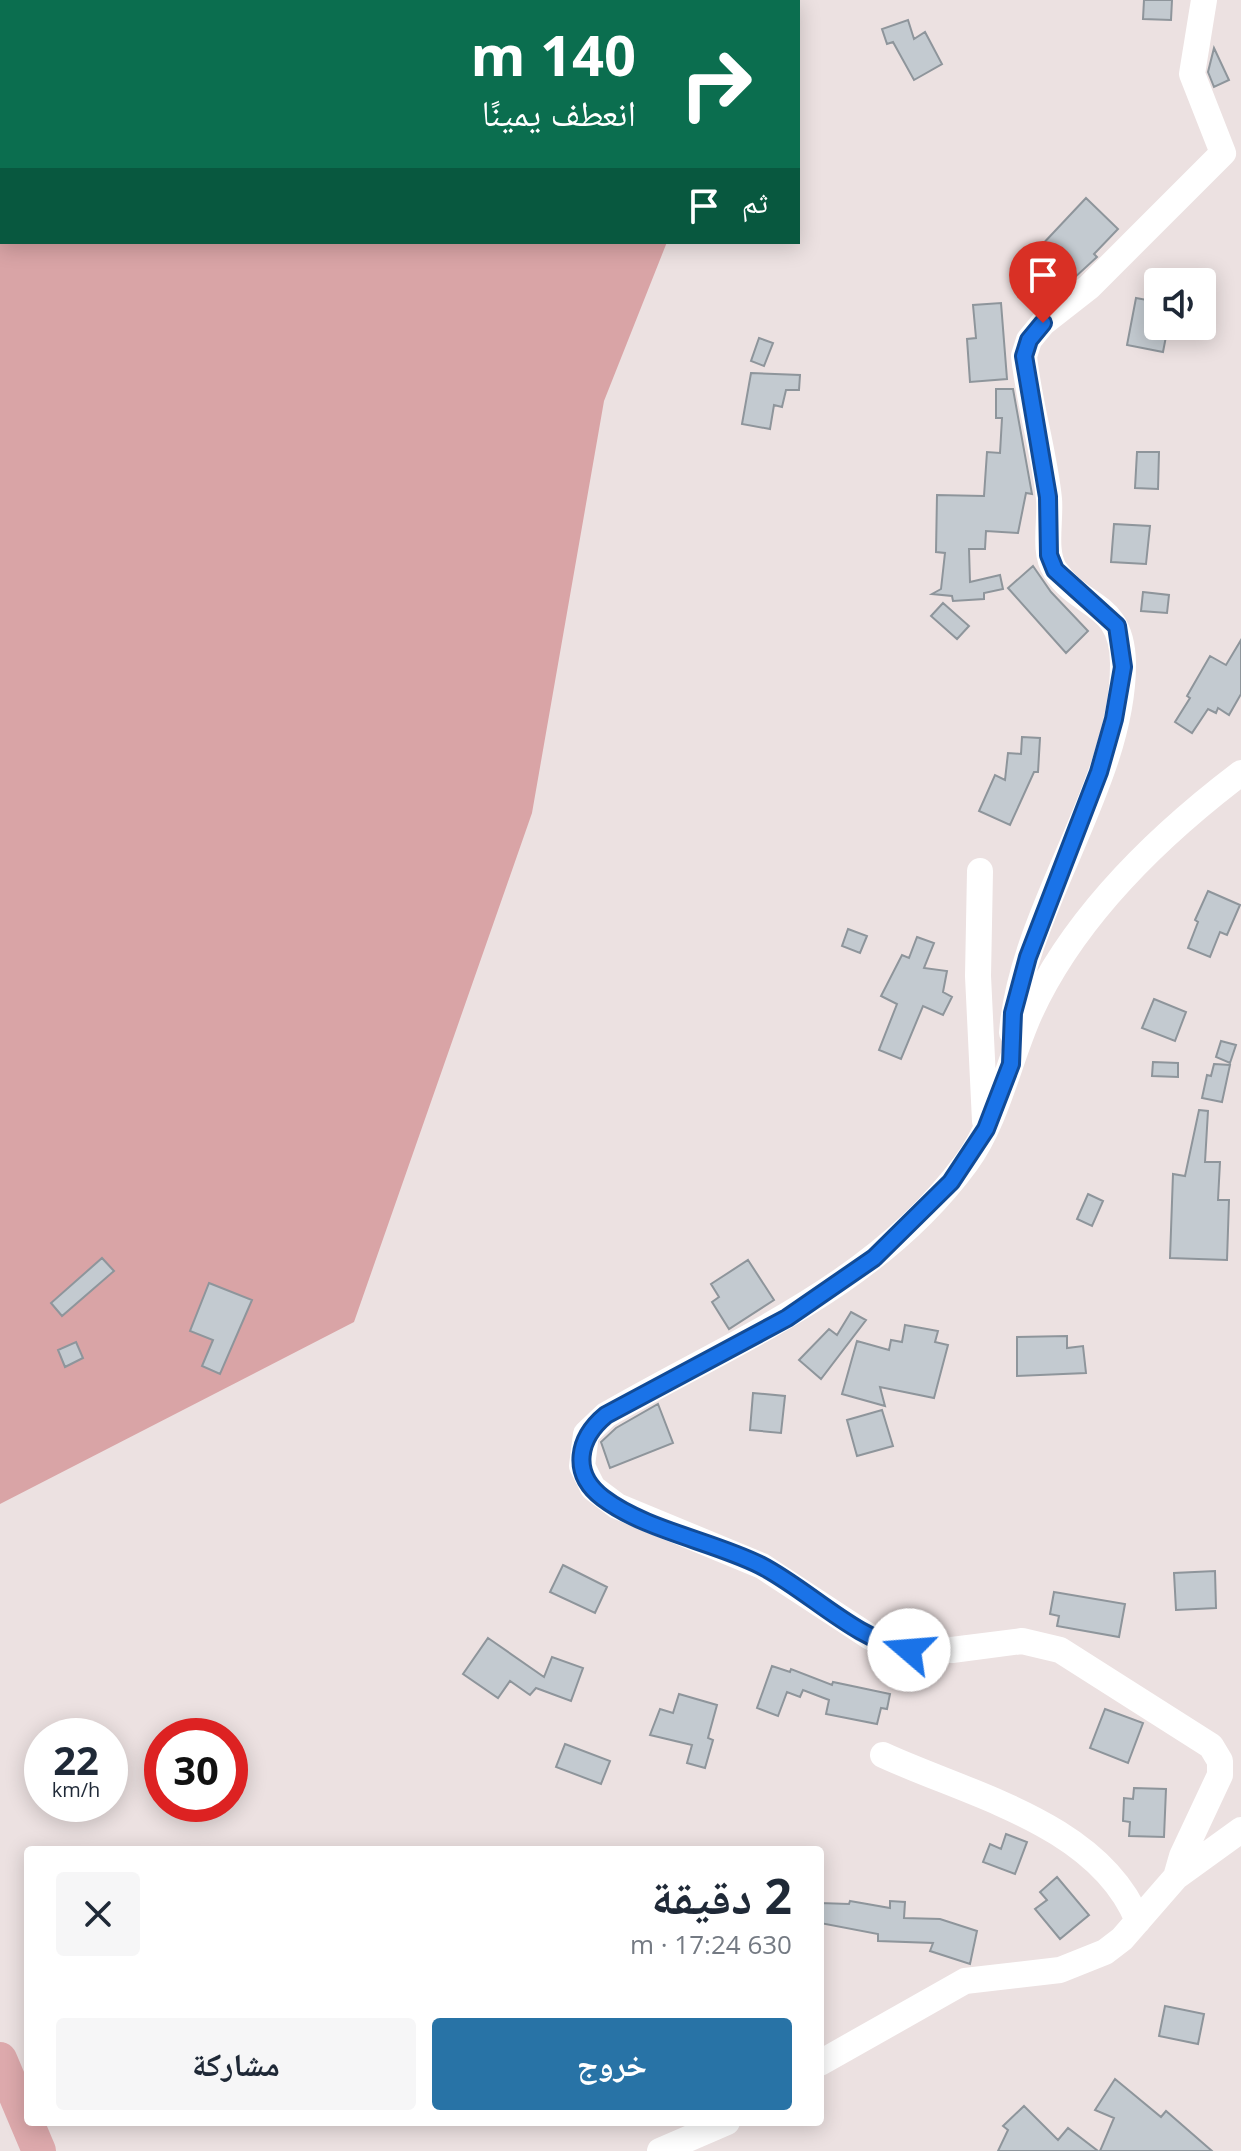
<!DOCTYPE html>
<html lang="ar">
<head>
<meta charset="utf-8">
<style>
	:root { --surface:#fff; --page:#f6f6f7; --text:#1f2937; --muted:#747a83; --accent:#2873a6 }
	body { margin:0; font-family:"Open Sans","Noto Naskh Arabic",sans-serif; background:var(--page); color:var(--text); direction:rtl; height:100vh; display:flex; flex-direction:column; font-size:30px; white-space:nowrap }
	* { box-sizing:border-box; margin:0 }
	p { font-size:26px; color:var(--muted) }
	.icon { flex:none; width:44px; height:44px; fill:none; stroke:currentColor; stroke-width:2; stroke-linecap:round; stroke-linejoin:round }
	.map { position:relative; flex:1; overflow:hidden; direction:ltr }
	.side { position:absolute; left:24px; top:1846px; width:800px; height:280px; display:flex; flex-direction:column; background:var(--surface); border-radius:8px; box-shadow:0 4px 20px #0003; direction:rtl }
	.side>* { flex:none }
	.top-card { position:absolute; left:0px; top:0px; width:800px; height:244px; box-shadow:0 4px 20px #0003; direction:rtl; background:#0b6e4f; color:#fff; overflow:hidden }
	.tools { position:absolute; left:1144px; top:268px; display:grid; gap:16px }
	.tools a { display:grid; place-items:center; width:72px; height:72px; border-radius:8px; background:var(--surface); box-shadow:0 4px 20px #0003; font-size:40px }
	.speed { position:absolute; left:24px; top:1718px; display:flex; gap:16px; font-size:40px; font-weight:700; text-align:center }
	.speed>* { display:grid; place-content:center; width:104px; height:104px; border-radius:50%; background:var(--surface); box-shadow:0 4px 20px #0003; line-height:1 }
	.speed small { font-size:20px; font-weight:400 }
	.speed .limit { border:12px solid #d22; background:#fff; color:#111 }
	.pin { position:absolute; display:grid; place-items:center; width:68px; height:68px; color:#fff; margin:-82px -34px; border-radius:50% 50% 50% 0; rotate:-45deg; box-shadow:0 0 8px #0007 }
	.pin .icon { rotate:45deg }
	.me { position:absolute; width:88px; margin:-44px; rotate:288deg; stroke-linejoin:round; filter:drop-shadow(0 0 6px #0008) }
	.turn { display:flex; align-items:center; gap:28px; height:168px; padding:0 32px; font-size:36px }
	.turn .icon { width:104px; height:104px; stroke-width:2.5 }
	.turn b { display:block; font-size:56px; line-height:68px }
	.then { display:flex; align-items:center; height:76px; padding:0 32px; background:#0003; gap:16px; font-size:30px }
	.round { display:grid; place-items:center; flex:none; width:84px; height:84px; border-radius:8px; background:var(--page) }
	.summary { display:flex; align-items:center; justify-content:space-between; height:136px; padding:0 32px }
	h1 { font-size:48px; font-weight:700; line-height:60px }
	.action { display:flex; gap:16px; margin-top:auto; padding:16px 32px }
	.action a { flex:1; height:92px; border-radius:8px; background:var(--accent); color:#fff; font-size:32px; font-weight:700; line-height:92px; text-align:center }
	.action a+a { background:var(--page); color:var(--text) }
	.map>svg:first-child { display:block }
	.forest { fill:#d9a4a6 }
	.building { fill:#c3cad0; stroke:#8e959b; stroke-width:2 }
	.lines { fill:none; stroke-linecap:round; stroke-linejoin:round }
	.minor { stroke:#fff; stroke-width:26 }
	.major { stroke:#dda9ac; stroke-width:34 }
	.route-casing { stroke:#114b97; stroke-width:20 }
	.route { stroke:#1a73e8; stroke-width:14 }
</style>
</head>
<body>
<div class="map">
<svg width="1241" height="2151" viewBox="0 0 1241 2151">
	<rect width="100%" height="100%" fill="#ece1e1"/>
	<path class="forest" d="M 0,0 L 763,0 L 2,2 L 2,242 L 667,242 L 604,401 L 532,813 L 354,1322 L 0,1504 Z"/>
	<path class="building" d="M 1144,0 L 1172,0 L 1171,20 L 1143,19 Z
		M 908,20 L 914,39 L 925,32 L 942,64 L 914,80 L 893,42 L 887,44 L 882,29 Z
		M 1214,48 L 1229,80 L 1214,87 L 1208,72 Z
		M 1086,198 L 1118,229 L 1094,254 L 1097,257 L 1072,280 L 1038,249 Z
		M 1136,298 L 1158,302 L 1158,326 L 1168,326 L 1163,352 L 1127,345 Z
		M 1001,303 L 1007,379 L 970,382 L 967,339 L 976,338 L 973,305 Z
		M 759,338 L 773,343 L 764,366 L 751,361 Z
		M 751,373 L 800,375 L 799,390 L 786,390 L 782,407 L 774,405 L 770,429 L 742,424 Z
		M 996,389 L 1013,389 L 1032,494 L 1026,493 L 1018,533 L 986,531 L 985,549 L 969,549 L 970,582 L 1000,575 L 1003,589 L 984,593 L 984,599 L 953,601 L 952,596 L 932,594 L 941,589 L 945,553 L 936,552 L 937,495 L 984,496 L 987,452 L 1000,453 L 1002,418 L 996,418 Z
		M 1137,452 L 1159,452 L 1158,489 L 1135,488 Z
		M 1114,524 L 1150,526 L 1146,564 L 1111,562 Z
		M 1033,566 L 1051,592 L 1088,631 L 1066,653 L 1008,588 Z
		M 1143,592 L 1169,595 L 1167,613 L 1141,611 Z
		M 943,603 L 969,626 L 957,639 L 931,616 Z
		M 1241,640 L 1241,694 L 1229,715 L 1218,708 L 1216,713 L 1208,709 L 1192,733 L 1175,722 L 1190,698 L 1187,696 L 1210,656 L 1226,665 Z
		M 1022,737 L 1040,738 L 1038,772 L 1034,772 L 1010,825 L 979,811 L 995,775 L 1005,780 L 1008,753 L 1021,754 Z
		M 1208,891 L 1240,905 L 1227,935 L 1220,932 L 1210,957 L 1188,948 L 1198,922 L 1195,920 Z
		M 848,929 L 867,936 L 860,953 L 842,946 Z
		M 917,937 L 934,943 L 924,968 L 947,971 L 943,992 L 952,997 L 943,1015 L 923,1006 L 901,1059 L 879,1050 L 897,1004 L 881,996 L 902,955 L 909,958 Z
		M 1154,999 L 1186,1012 L 1175,1041 L 1142,1028 Z
		M 1221,1041 L 1236,1045 L 1230,1063 L 1216,1057 Z
		M 1153,1062 L 1178,1063 L 1178,1077 L 1152,1076 Z
		M 1214,1064 L 1230,1065 L 1222,1102 L 1202,1098 L 1207,1075 L 1211,1076 Z
		M 1199,1110 L 1208,1111 L 1205,1162 L 1220,1162 L 1218,1200 L 1229,1200 L 1227,1260 L 1170,1258 L 1173,1174 L 1185,1176 Z
		M 1088,1194 L 1103,1201 L 1092,1226 L 1077,1219 Z
		M 102,1258 L 114,1271 L 62,1316 L 51,1303 Z
		M 748,1260 L 774,1300 L 729,1329 L 712,1302 L 719,1297 L 711,1284 Z
		M 209,1283 L 252,1300 L 220,1374 L 202,1366 L 213,1340 L 190,1331 Z
		M 851,1312 L 866,1320 L 821,1379 L 799,1360 L 829,1329 L 837,1335 Z
		M 905,1325 L 938,1331 L 935,1342 L 948,1345 L 934,1398 L 880,1387 L 885,1406 L 842,1394 L 857,1341 L 889,1350 L 891,1340 L 902,1342 Z
		M 1067,1336 L 1067,1348 L 1083,1346 L 1086,1373 L 1017,1376 L 1017,1337 Z
		M 76,1342 L 83,1358 L 65,1367 L 58,1350 Z
		M 753,1393 L 785,1396 L 781,1433 L 750,1430 Z
		M 658,1404 L 673,1443 L 610,1468 L 601,1442 L 616,1428 Z
		M 882,1410 L 893,1446 L 857,1456 L 847,1420 Z
		M 563,1565 L 607,1587 L 595,1613 L 550,1592 Z
		M 1215,1571 L 1216,1608 L 1176,1610 L 1174,1573 Z
		M 1054,1592 L 1125,1604 L 1119,1637 L 1057,1626 L 1059,1616 L 1050,1614 Z
		M 488,1638 L 544,1677 L 552,1657 L 583,1668 L 571,1701 L 536,1688 L 530,1695 L 510,1681 L 498,1698 L 463,1674 Z
		M 772,1666 L 790,1672 L 791,1669 L 832,1685 L 833,1682 L 890,1694 L 887,1709 L 881,1708 L 877,1724 L 826,1714 L 829,1700 L 803,1690 L 800,1697 L 787,1692 L 778,1716 L 757,1708 Z
		M 679,1694 L 717,1705 L 708,1738 L 713,1740 L 705,1768 L 687,1763 L 692,1745 L 650,1735 L 660,1709 L 673,1713 Z
		M 1105,1709 L 1143,1723 L 1128,1763 L 1090,1748 Z
		M 565,1744 L 610,1761 L 601,1784 L 556,1767 Z
		M 1134,1788 L 1166,1789 L 1164,1837 L 1129,1836 L 1130,1822 L 1123,1821 L 1124,1798 L 1133,1799 Z
		M 1006,1834 L 1027,1842 L 1015,1874 L 983,1862 L 990,1844 L 1001,1849 Z
		M 1057,1877 L 1089,1915 L 1060,1939 L 1035,1909 L 1047,1900 L 1040,1892 Z
		M 850,1901 L 890,1908 L 890,1901 L 905,1902 L 904,1918 L 940,1919 L 977,1931 L 970,1964 L 930,1951 L 933,1943 L 878,1941 L 878,1934 L 820,1923 L 820,1903 L 849,1904 Z
		M 1165,2006 L 1204,2014 L 1198,2044 L 1159,2036 Z
		M 1115,2079 L 1161,2117 L 1166,2111 L 1212,2151 L 1100,2151 L 1114,2118 L 1095,2110 Z
		M 1024,2106 L 1058,2140 L 1068,2128 L 1098,2151 L 998,2151 L 1008,2130 L 1003,2126 Z"/>
	<g class="lines">
		<path class="minor" d="M 980,871 L 978,976 L 985,1121
			M 1012,1033 C 1021,910 1124,783 1123,663 C 1122,601 1082,610 1055,570 C 1043,552 1051,520 1049,499 C 1044,451 1029,404 1024,356 L 1029,340 L 1043,323 L 1089,287 L 1223,153 L 1192,74 L 1204,0
			M 883,1755 C 970,1795 1099,1824 1138,1921
			M 1176,1877 L 1182,1856 L 1220,1775 L 1220,1761 L 1211,1746 L 1060,1650 L 1022,1641 L 952,1650 L 892,1647 L 870,1637 L 762,1566 L 617,1506 L 593,1488 L 582,1466 L 586,1434 L 606,1415 C 733,1341 875,1287 966,1163 C 998,1119 1008,1062 1030,1013 C 1074,917 1158,836 1241,773
			M 820,2063 L 965,1981 L 1060,1970 L 1105,1952 L 1122,1939 L 1176,1877 L 1241,1830
			M 660,2151 L 727,2122"/>
		<path class="major" d="M 0,2059 L 39,2151"/>
	</g>
	<g class="lines">
		<g class="route-casing">
			<path id="route" d="M 909,1650 C 855,1640 809,1590 760,1565 C 712,1541 645,1530 603,1498 C 570,1473 578,1438 606,1415 L 787,1318 L 874,1258 L 951,1182 L 986,1129 L 1011,1064 L 1013,1013 L 1028,957 L 1099,772 L 1114,719 L 1123,667 L 1117,626 L 1055,570 L 1049,555 L 1048,497 L 1024,356 L 1029,340 L 1043,323"/>
		</g>
		<use href="#route" class="route"/>
	</g>
</svg>
<div class="tools">
<a><svg class="icon" aria-label="sound" viewBox="0 0 24 24"><path d="M4 9h4l5-4v14l-5-4H4zM17 9q2 3 0 6"/></svg></a>
</div>
<div class="speed"><div>22<small>km/h</small></div><div class="limit">30</div></div>
<div class="pin" style="left:1043px;top:323px;background:#d93025"><svg class="icon" aria-label="arrive" viewBox="0 0 24 24"><path d="M6 21V4h12l-3 4 3 4H6"/></svg></div>
<svg class="me" style="left:909px;top:1650px" viewBox="-20 -20 40 40"><circle r="19" fill="#fff"/><path d="M0-13L10 11 0 6-10 11z" fill="#1a73e8"/></svg>
<div class="top-card">
<div class="turn"><svg class="icon" aria-label="right" viewBox="0 0 24 24"><path d="M7 20v-9h11M14 6l5 5-5 5"/></svg><div><b>140 m</b>انعطف يمينًا</div></div>
<div class="then">ثم<svg class="icon" aria-label="arrive" viewBox="0 0 24 24"><path d="M6 21V4h12l-3 4 3 4H6"/></svg></div>
</div>
<section class="side">
<div class="summary"><div><h1>2 دقيقة</h1><p>630 m · 17:24</p></div><a class="round"><svg class="icon" aria-label="close" viewBox="0 0 24 24"><path d="M6 6l12 12M18 6L6 18"/></svg></a></div>
<div class="action"><a>خروج</a><a>مشاركة</a></div>
</section>
</div>
</body>
</html>
